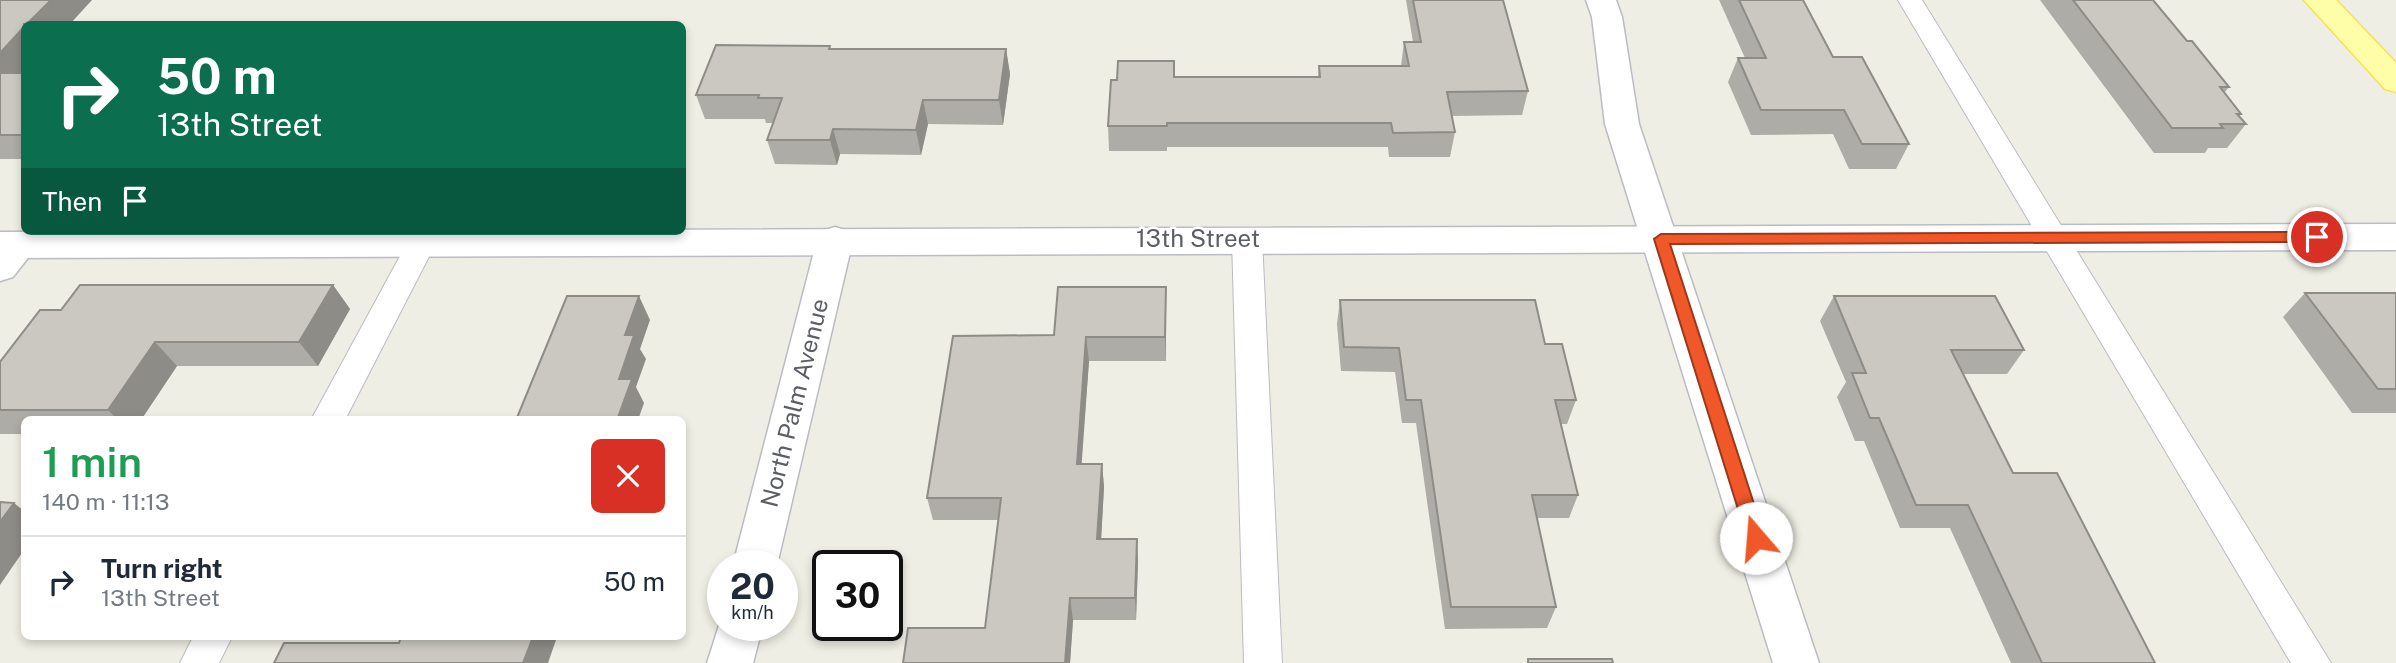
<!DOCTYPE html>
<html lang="en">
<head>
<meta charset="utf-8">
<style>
	:root { --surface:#fff; --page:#f2f2f3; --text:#1f2937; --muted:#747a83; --line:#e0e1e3 }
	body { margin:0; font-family:"Public Sans",sans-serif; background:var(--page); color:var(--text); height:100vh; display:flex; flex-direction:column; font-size:26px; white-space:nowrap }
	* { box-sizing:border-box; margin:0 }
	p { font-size:23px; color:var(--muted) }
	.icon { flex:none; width:38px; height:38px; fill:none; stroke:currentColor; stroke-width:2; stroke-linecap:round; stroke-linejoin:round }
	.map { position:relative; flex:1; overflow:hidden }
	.side { position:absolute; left:21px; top:416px; width:665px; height:224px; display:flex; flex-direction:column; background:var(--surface); border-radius:10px; box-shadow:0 4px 10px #0003 }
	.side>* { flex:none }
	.top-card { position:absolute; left:21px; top:21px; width:665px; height:214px; border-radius:10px; box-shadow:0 4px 10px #0003; background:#0b6e4f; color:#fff; overflow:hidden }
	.speed { position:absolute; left:707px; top:550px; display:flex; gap:14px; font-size:35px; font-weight:700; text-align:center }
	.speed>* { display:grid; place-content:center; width:91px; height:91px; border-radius:50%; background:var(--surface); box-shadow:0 4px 10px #0003; line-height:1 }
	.speed small { font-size:18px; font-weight:400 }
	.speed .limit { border:4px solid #111; border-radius:10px; background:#fff; color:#111 }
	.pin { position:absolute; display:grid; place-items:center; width:60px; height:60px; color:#fff; margin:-30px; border:4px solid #fff; border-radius:50%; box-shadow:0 2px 7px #0007 }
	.me { position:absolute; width:77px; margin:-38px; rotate:342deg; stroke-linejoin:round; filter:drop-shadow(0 0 5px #0008) }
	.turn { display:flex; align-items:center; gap:24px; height:147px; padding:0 21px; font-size:32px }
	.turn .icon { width:91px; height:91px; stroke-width:2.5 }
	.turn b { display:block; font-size:49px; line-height:60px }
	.then { display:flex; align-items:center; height:66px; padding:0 21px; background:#0003; gap:14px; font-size:26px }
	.round { display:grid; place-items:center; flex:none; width:74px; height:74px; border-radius:10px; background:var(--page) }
	.summary { display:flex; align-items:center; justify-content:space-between; height:119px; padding:0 21px }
	h1 { font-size:42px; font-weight:600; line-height:52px; color:#1e9e55 }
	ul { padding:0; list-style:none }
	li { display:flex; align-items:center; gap:21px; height:91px; padding:0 21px; border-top:2px solid var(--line) }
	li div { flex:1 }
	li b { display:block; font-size:26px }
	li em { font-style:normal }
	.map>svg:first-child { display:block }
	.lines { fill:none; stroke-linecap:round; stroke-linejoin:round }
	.service-casing { stroke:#bbbcc3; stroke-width:2 }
	.minor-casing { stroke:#bbbcc3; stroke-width:3 }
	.tertiary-casing { stroke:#bbbcc3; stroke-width:3 }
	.primary-casing { stroke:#f7e255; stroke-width:3 }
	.service { fill:#fff; fill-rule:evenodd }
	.minor { fill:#fff; fill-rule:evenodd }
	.tertiary { fill:#fff; fill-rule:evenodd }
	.primary { fill:#fffea8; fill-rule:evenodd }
	.wall { fill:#aeaca6 }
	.shaded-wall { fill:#8d8c87 }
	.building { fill:#cac8c1; stroke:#8d8c87; stroke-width:2 }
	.route { fill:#f05729; stroke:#9c391b; stroke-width:2 }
	.labels { text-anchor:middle; stroke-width:5; stroke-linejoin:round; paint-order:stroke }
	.street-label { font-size:24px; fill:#5c5e65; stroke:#fff }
</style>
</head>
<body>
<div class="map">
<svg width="2396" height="663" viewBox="0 0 2396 663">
	<rect width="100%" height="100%" fill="#efeee4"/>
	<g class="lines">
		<g class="service-casing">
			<path id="service" d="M 1898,0 L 1922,0 L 2331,663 L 2291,663 Z
				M 1247,229 L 1257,232 L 1262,239 L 1282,663 L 1244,663 L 1232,239 L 1237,232 Z
				M 424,231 L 432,234 L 437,241 L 345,420 L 311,420 L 412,234 Z
				M 193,637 L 232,637 L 219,663 L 180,663 Z"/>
		</g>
		<g class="minor-casing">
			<path id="minor" d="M 1586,0 L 1616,0 L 1622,17 L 1639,124 L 1819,663 L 1773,663 L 1605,124 L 1592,17 Z
				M 835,227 L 848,231 L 853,240 L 777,565 L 733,565 L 817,240 L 822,231 Z
				M 20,232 L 33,236 L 38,245 L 13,277 L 0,281 L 0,244 L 7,236 Z
				M 723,613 L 723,625 L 763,625 L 753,663 L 707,663 Z"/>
		</g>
		<g class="tertiary-casing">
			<path id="tertiary" d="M 2396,224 L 2396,250 L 0,258 L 0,232 Z"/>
		</g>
		<g class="primary-casing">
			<path id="primary" d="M 2304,0 L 2336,0 L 2396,63 L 2396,92 L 2385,89 Z"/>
		</g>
		<use href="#service" class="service"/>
		<use href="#minor" class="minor"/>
		<use href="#tertiary" class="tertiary"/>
		<use href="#primary" class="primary"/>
	</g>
	<path class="wall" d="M 0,0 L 24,24 L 24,159 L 0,159 Z
		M 1406,0 L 1503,0 L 1528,91 L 1522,115 L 1452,116 L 1455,132 L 1450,157 L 1389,157 L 1388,147 L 1167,147 L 1167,151 L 1109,151 L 1108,126 L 1117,80 L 1174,61 L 1175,77 L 1318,77 L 1319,66 L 1401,66 L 1404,42 L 1413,42 Z
		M 1719,0 L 1803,0 L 1833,57 L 1909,144 L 1896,169 L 1849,169 L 1833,134 L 1751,135 L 1728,82 L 1738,58 L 1745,58 Z
		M 2040,0 L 2153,0 L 2187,41 L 2229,87 L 2224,93 L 2241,114 L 2239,116 L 2246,124 L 2227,148 L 2208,148 L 2205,153 L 2154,153 Z
		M 831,49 L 1006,49 L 1010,74 L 1003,125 L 928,124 L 921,155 L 840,154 L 837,165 L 775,164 L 767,140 L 773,123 L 766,123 L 765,119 L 705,119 L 696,95 Z
		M 333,285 L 350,309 L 318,366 L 177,366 L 141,420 L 24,420 L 24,434 L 0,434 L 0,362 L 61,310 Z
		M 1166,287 L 1166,361 L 1089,361 L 1081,464 L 1102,464 L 1104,487 L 1101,539 L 1137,539 L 1138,561 L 1136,620 L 1073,620 L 1070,663 L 903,663 L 985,628 L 998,520 L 933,520 L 927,498 L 1054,335 Z
		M 2305,293 L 2396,293 L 2396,413 L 2352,413 L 2283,317 Z
		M 1834,296 L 2024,350 L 2007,374 L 1963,374 L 2013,473 L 2155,663 L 2011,663 L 1950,528 L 1900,528 L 1864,441 L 1855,441 L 1837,397 L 1846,382 L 1820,321 Z
		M 1340,300 L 1545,344 L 1576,400 L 1567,424 L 1561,424 L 1578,495 L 1569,518 L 1537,518 L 1556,607 L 1547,628 L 1445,629 L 1416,423 L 1402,423 L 1395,372 L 1341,371 L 1337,324 Z"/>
	<path class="shaded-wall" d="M 51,0 L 92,0 L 70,24 L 27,24 Z
		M 24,27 L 24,73 L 0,89 L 0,53 Z
		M 1006,49 L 1010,74 L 1003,125 L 999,100 Z
		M 923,100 L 928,124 L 921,155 L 916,130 Z
		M 833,129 L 840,154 L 837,165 L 830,140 Z
		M 333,285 L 350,309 L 318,366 L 299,342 Z
		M 1166,287 L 1166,361 L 1165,337 Z
		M 639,296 L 650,320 L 640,349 L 646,359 L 636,387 L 644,403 L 638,420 L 617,420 L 619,379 L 625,335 Z
		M 1086,337 L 1089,361 L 1080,487 L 1077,464 Z
		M 155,342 L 177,366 L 141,420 L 118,420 L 108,410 Z
		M 1102,464 L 1104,487 L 1100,561 L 1097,539 Z
		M 14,503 L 24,511 L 24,550 L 0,585 L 0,522 Z
		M 1137,539 L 1138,561 L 1136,620 L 1135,598 Z
		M 1070,598 L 1073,620 L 1070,663 L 1065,663 Z
		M 533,637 L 557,637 L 548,663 L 523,663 Z"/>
	<path class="building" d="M 0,0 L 51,0 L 27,24 L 24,24 L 24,27 L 0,53 Z
		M 1413,0 L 1503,0 L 1528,91 L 1447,92 L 1455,132 L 1393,133 L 1391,123 L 1167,123 L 1167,126 L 1108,126 L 1111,80 L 1117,80 L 1118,61 L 1174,61 L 1174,77 L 1320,77 L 1319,66 L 1409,66 L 1404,42 L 1421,42 Z
		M 1739,0 L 1803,0 L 1833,57 L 1862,57 L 1909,144 L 1862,144 L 1844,110 L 1761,110 L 1738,58 L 1766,58 Z
		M 2073,0 L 2153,0 L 2187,41 L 2192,41 L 2229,87 L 2220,87 L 2241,114 L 2237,114 L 2246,124 L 2220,124 L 2223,128 L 2172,128 Z
		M 716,45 L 830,46 L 829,49 L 1006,49 L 999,100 L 923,100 L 916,130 L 833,129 L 830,140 L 767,140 L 782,98 L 758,98 L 759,95 L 696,95 Z
		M 0,73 L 24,73 L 24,135 L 0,135 Z
		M 80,285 L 333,285 L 299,342 L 155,342 L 108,410 L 0,410 L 0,362 L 40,310 L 61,310 Z
		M 1058,287 L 1166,287 L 1165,337 L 1086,337 L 1077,464 L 1102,464 L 1097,539 L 1137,539 L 1135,598 L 1070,598 L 1065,663 L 903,663 L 908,628 L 985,628 L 1001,498 L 927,498 L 953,336 L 1054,335 Z
		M 2305,293 L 2396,293 L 2396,389 L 2378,389 Z
		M 567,296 L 639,296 L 625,335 L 634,335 L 619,379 L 632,379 L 617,420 L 516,420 Z
		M 1834,296 L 1995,296 L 2024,350 L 1951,350 L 2013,473 L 2057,473 L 2155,663 L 2042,663 L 1968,505 L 1916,505 L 1879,418 L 1870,418 L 1852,373 L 1866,373 Z
		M 1340,300 L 1535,300 L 1545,344 L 1562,344 L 1576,400 L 1555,400 L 1578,495 L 1532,495 L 1556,607 L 1451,607 L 1421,400 L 1406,400 L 1399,348 L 1344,347 Z
		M 0,502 L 14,503 L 0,522 Z
		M 401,637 L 533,637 L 523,663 L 274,663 L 284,643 L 399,643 Z
		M 1528,659 L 1612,659 L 1613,663 L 1528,663 Z"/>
	<path class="route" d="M 2317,232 L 2324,237 L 2317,242 L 1670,244 L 1765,538 L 1763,544 L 1756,546 L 1750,544 L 1747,538 L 1654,239 L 1661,234 Z"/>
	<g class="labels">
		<g class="street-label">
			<text x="1198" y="247">13th Street</text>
			<text transform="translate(795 403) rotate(-76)" y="8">North Palm Avenue</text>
		</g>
	</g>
</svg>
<div class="speed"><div>20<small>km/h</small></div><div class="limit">30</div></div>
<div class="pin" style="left:2317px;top:237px;background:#d93025"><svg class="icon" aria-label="arrive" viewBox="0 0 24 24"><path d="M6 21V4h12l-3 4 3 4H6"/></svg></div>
<svg class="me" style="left:1756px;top:538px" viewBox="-20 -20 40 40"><circle r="19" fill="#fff"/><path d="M0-13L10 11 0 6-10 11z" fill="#f05729"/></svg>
<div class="top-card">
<div class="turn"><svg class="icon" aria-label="right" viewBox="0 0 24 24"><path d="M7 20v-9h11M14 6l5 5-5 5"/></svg><div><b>50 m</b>13th Street</div></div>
<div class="then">Then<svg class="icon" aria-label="arrive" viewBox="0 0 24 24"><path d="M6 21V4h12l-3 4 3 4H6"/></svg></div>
</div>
<section class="side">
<div class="summary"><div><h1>1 min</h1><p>140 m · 11:13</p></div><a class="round" style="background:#d93025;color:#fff"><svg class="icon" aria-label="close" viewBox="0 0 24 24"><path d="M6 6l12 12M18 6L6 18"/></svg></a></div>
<ul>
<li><svg class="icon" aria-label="right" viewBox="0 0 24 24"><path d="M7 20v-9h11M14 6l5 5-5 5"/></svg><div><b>Turn right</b><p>13th Street</p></div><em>50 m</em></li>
</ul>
</section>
</div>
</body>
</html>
